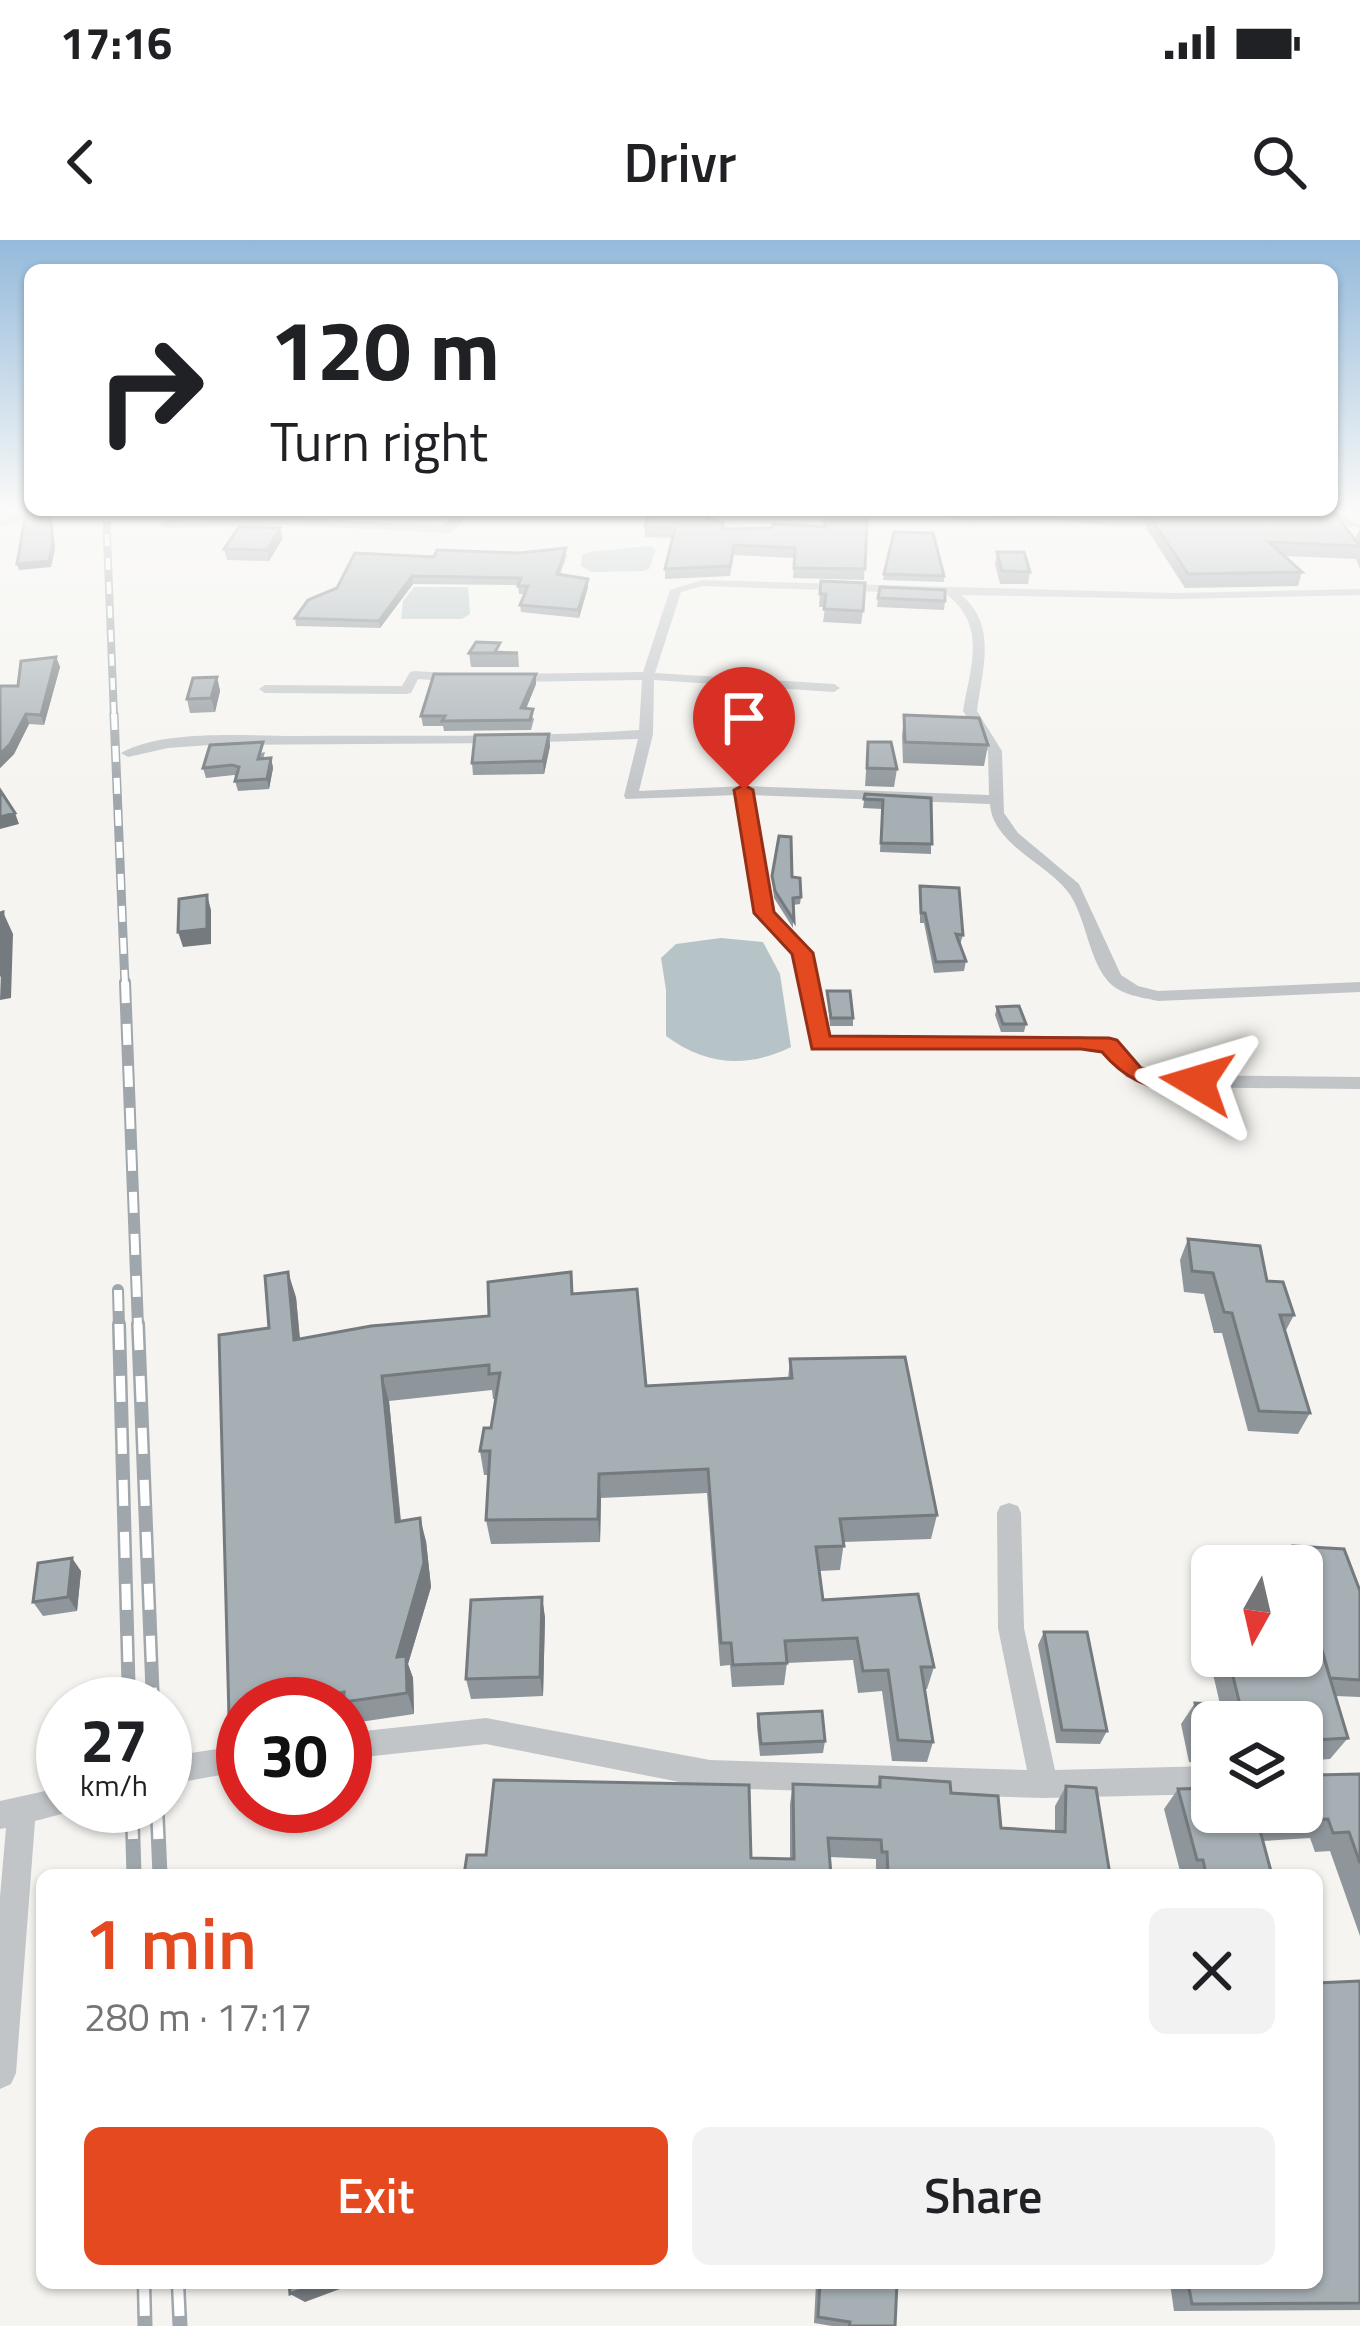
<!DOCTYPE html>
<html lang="en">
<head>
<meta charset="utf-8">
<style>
	:root { --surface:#fff; --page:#f2f2f2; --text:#202124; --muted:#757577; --accent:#e54920 }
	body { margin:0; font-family:"Titillium Web",sans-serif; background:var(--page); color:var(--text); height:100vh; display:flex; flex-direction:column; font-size:45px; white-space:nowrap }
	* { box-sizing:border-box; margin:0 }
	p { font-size:39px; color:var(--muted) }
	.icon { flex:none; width:66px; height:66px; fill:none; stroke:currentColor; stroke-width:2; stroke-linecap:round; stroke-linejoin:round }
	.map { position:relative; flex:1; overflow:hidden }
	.drawer { position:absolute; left:36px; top:1629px; width:1287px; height:420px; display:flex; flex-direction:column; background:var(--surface); border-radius:18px; box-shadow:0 3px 9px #0004 }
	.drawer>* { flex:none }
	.top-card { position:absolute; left:24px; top:24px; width:1314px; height:252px; border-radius:18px; box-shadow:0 3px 9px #0004; background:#fff; color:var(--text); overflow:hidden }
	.needle { width:78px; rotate:188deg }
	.fabs { position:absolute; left:1191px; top:1305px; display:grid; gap:24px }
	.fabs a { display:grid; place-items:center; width:132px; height:132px; border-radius:18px; background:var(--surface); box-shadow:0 3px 9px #0004; font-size:60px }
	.speed { position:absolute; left:36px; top:1437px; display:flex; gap:24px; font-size:60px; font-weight:700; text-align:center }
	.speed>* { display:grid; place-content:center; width:156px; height:156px; border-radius:50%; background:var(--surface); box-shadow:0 3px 9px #0004; line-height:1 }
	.speed small { font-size:30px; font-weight:400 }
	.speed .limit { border:18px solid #d22; background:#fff; color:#111 }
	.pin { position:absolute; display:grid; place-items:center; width:102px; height:102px; color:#fff; margin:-123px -51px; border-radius:50% 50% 50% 0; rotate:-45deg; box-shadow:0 0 12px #0007 }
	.pin .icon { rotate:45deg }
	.me { position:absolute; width:132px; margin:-66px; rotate:277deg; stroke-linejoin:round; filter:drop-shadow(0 0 9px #0008) }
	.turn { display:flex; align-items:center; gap:42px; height:252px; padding:0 48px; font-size:54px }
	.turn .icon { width:156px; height:156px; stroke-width:2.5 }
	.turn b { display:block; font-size:84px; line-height:102px }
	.round { display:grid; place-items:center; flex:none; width:126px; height:126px; border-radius:18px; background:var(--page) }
	.overview { display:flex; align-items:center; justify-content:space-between; height:204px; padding:0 48px }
	h1 { font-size:72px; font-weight:600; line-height:90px; color:var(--accent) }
	.primary-button { display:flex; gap:24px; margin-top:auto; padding:24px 48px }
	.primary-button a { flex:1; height:138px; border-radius:18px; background:var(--accent); color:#fff; font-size:48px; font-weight:600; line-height:138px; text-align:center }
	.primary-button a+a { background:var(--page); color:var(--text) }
	.status { display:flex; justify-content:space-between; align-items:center; height:84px; padding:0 60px; background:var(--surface); direction:ltr }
	.status svg { height:33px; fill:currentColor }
	header { display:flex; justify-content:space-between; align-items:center; height:156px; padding:0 48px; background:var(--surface); font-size:54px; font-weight:600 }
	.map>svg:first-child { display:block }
	.water { fill:#b7c4c7 }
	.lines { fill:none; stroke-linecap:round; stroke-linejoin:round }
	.canal { fill:#b7c4c7; fill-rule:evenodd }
	.trunk-casing { stroke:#b4b7ba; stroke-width:6 }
	.minor { fill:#c1c5c8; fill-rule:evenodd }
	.trunk { fill:#fff; fill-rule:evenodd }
	.rail-far4-casing { stroke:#a0a7ac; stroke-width:8 }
	.rail-far3-casing { stroke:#a0a7ac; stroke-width:9 }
	.rail-far2-casing { stroke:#a0a7ac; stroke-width:12 }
	.rail-far1-casing { stroke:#a0a7ac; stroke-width:14 }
	.rail-casing { stroke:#a0a7ac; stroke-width:15 }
	.rail-far4 { stroke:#fff; stroke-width:4.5; stroke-dasharray:12; stroke-linecap:butt }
	.rail-far3 { stroke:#fff; stroke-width:6; stroke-dasharray:16; stroke-linecap:butt }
	.rail-far2 { stroke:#fff; stroke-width:8; stroke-dasharray:21; stroke-linecap:butt }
	.rail-far1 { stroke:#fff; stroke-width:9; stroke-dasharray:26; stroke-linecap:butt }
	.rail { stroke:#fff; stroke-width:10; stroke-dasharray:33; stroke-linecap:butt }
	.wall { fill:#8f969b }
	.shaded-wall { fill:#747a7e }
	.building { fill:#a6afb4; stroke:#747a7e; stroke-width:3 }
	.route { fill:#e54920; stroke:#952f15; stroke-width:3 }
</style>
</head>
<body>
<div class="status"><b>17:16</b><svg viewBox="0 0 49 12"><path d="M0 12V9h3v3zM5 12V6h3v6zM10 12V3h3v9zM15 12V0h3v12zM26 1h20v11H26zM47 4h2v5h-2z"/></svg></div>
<header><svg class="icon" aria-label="back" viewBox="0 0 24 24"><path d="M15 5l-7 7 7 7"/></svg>Drivr<svg class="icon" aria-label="search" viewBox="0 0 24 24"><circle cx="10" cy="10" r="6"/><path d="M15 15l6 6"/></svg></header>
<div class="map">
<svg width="1360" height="2086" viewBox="0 0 1360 2086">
	<rect width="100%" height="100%" fill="#f5f4f0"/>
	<path class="water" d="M 650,306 L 656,310 L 649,329 L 643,331 L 591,332 L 581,326 L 582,315 L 588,312 Z
		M 414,347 L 468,347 L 470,374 L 462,379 L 401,379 L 403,361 Z
		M 721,698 L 763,702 L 780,734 L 791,807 C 747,829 705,825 666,796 L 666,750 L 661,718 L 676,704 Z"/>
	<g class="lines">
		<path class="canal" d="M 440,270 L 454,270 L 462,282 L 451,293 L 286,285 L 166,288 L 159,284 L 166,280 L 286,277 L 442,286 L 448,281 Z
			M 932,270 L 1044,271 L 1129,278 L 1199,270 C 1148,302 1080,278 1024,278 C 992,278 961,288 932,270 Z
			M 1289,270 L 1314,270 L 1360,283 L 1353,287 Z"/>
		<g class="trunk-casing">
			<path id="trunk" d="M 1332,267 L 1360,272 L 1360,285 L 1333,271 Z"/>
		</g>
		<path class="minor" d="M 30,272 L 34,277 L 0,287 L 0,281 Z
			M 702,340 L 1174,353 L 1360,349 L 1360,355 L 1174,359 L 961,355 C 998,385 982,430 977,471 L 1002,511 L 1004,573 L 1018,593 L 1079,644 L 1121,735 L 1138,746 L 1158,751 L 1360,742 L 1360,752 L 1158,761 C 1141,757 1119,755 1107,740 C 1086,714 1086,670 1063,646 C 1041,622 992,601 990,564 L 752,555 L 772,672 L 810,713 L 828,798 L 1081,796 L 1115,802 L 1138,829 L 1159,835 L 1360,837 L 1360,849 L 1158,847 L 1126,837 L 1103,811 L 1081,808 L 814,808 L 794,714 L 756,673 L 738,555 L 626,559 L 624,556 L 638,499 L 514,503 L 210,505 L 168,508 L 128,517 L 121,513 C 164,489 246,496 295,496 C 410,495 525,498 639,490 L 642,440 L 509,442 L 503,438 L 509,434 L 643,432 L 670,350 ZM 702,346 L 946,354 C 988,386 970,427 963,471 L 988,511 L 989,555 L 744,546 L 639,551 L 653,494 L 654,440 L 834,452 L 840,448 L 834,444 L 655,433 L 681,352 Z
			M 414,431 L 460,434 L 466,438 L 460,442 L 418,439 L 411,453 L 406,454 L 265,453 L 259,449 L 265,445 L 402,446 L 410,432 Z
			M 1009,1263 L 1018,1266 L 1021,1273 L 1024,1388 L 1055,1530 L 1212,1526 L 1212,1554 L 1044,1558 L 710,1548 L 486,1504 L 345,1519 L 345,1493 L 486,1478 L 710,1520 L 1027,1530 L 998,1388 L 997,1273 L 1000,1266 Z
			M 243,1505 L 243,1531 L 165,1545 L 165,1517 Z
			M 63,1547 L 63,1566 L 75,1566 L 73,1571 L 35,1581 L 16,1833 L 11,1844 L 0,1849 L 0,1657 L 6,1588 L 0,1589 L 0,1561 Z"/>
		<use href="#trunk" class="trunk"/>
		<g class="rail-far4-casing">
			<path id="rail-far4" d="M 106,270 L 114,477"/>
		</g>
		<g class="rail-far3-casing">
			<path id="rail-far3" d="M 114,474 L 125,745"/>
		</g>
		<g class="rail-far2-casing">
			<path id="rail-far2" d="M 125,742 L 138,1087
				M 118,1050 L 119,1087"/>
		</g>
		<g class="rail-far1-casing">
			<path id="rail-far1" d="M 119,1084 L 129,1464
				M 138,1084 L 153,1464"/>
		</g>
		<g class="rail-casing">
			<path id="rail" d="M 132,1566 L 134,1635
				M 157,1566 L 160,1635
				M 144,2043 L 145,2086
				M 178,2043 L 180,2086"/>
		</g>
		<use href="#rail-far4" class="rail-far4"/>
		<use href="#rail-far3" class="rail-far3"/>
		<use href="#rail-far2" class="rail-far2"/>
		<use href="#rail-far1" class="rail-far1"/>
		<use href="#rail" class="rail"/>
	</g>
	<path class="wall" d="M 0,267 L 30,267 L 30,269 L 0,271 Z
		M 685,270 L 712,270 L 709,279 L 722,289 L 824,287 L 824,280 L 867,280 L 864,340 L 793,338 L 794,318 L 734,315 L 730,336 L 665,339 L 665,329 L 672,298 L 645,297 L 645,287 Z
		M 1104,270 L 1332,270 L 1355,299 L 1360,289 L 1360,329 L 1356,319 L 1285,316 L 1302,332 L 1298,346 L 1185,348 L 1139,277 L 1105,276 Z
		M 283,298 L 269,321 L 227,320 L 224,309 Z
		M 997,312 L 1030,332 L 1028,344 L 1000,344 L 995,324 Z
		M 567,315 L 560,335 L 588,347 L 579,378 L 521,372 L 520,365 L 525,354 L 519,354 L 518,345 L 413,344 L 380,388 L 296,386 L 295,378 L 434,317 Z
		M 884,334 L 944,336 L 944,342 L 883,340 Z
		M 821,341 L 863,371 L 861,384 L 823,382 L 825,367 L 819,367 Z
		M 878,358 L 945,361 L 944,370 L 877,367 Z
		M 501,412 L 518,413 L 519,427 L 471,427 L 469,413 Z
		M 56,417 L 60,427 L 44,485 L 29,484 L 14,514 L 0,528 L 0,446 L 18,446 Z
		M 536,434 L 536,444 L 526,469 L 534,479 L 531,490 L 444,491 L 443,486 L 423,486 L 421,476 Z
		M 217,437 L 220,451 L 215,472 L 190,473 L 187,459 Z
		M 904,475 L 988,505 L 984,526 L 903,523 L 902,496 Z
		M 549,494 L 550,506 L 544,534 L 473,535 L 472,523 Z
		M 868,502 L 897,529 L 894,547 L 865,546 Z
		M 265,512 L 263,519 L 271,518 L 273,528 L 269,549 L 238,551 L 235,541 L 236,536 L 234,535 L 206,538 L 203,528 Z
		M 865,554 L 931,558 L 931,614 L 880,612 L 882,569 L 863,568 Z
		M 772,636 L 792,637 L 801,657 L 800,664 L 793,665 L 793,688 L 774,658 Z
		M 920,646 L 963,695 L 960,705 L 966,721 L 964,731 L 934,733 L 924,683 L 920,683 Z
		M 827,751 L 853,778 L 853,786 L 830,786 Z
		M 997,767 L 1026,784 L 1024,792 L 1001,792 L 995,775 Z
		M 1188,999 L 1267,1041 L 1294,1075 L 1285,1092 L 1310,1173 L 1298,1194 L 1248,1191 L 1222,1093 L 1214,1093 L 1204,1054 L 1184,1052 L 1180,1020 Z
		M 571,1032 L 573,1054 L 646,1146 L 788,1139 L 790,1119 L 937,1275 L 931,1299 L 844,1302 L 840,1330 L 819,1331 L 823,1360 L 934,1427 L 927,1449 L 925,1449 L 933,1502 L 927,1522 L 892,1521 L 882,1451 L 858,1453 L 853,1420 L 787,1423 L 784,1445 L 732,1447 L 730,1425 L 720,1426 L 707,1253 L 601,1258 L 600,1302 L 491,1304 L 486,1280 L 489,1235 L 484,1235 L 480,1211 L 491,1188 L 496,1159 L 493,1159 L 492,1150 L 389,1161 L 401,1281 L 426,1301 L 431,1347 L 408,1424 L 413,1438 L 414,1474 L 353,1483 L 349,1474 L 345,1475 L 345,1464 L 243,1464 L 243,1497 L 241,1498 L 269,1088 L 296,1057 L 300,1098 L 489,1076 Z
		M 1293,1306 L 1360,1351 L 1360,1457 L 1335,1456 L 1348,1498 L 1330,1519 L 1316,1520 L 1316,1535 L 1360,1534 L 1360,1696 L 1330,1611 L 1315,1612 L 1310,1598 L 1262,1601 L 1272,1635 L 1181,1635 L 1164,1569 L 1178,1549 L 1302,1572 L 1302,1482 L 1212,1482 L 1212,1524 L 1189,1522 L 1181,1484 L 1195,1463 L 1220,1464 L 1213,1434 L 1225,1416 L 1305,1415 L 1302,1405 L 1302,1326 L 1281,1325 Z
		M 81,1331 L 77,1371 L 43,1376 L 33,1362 Z
		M 542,1357 L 545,1378 L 543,1456 L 471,1459 L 466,1439 Z
		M 1044,1392 L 1107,1491 L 1100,1504 L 1056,1503 L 1038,1405 Z
		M 758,1474 L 825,1501 L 823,1513 L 760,1516 L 757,1487 Z
		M 880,1537 L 951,1553 L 1001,1588 L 1055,1591 L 1055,1566 L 1066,1546 L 1110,1635 L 881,1635 L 881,1631 L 876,1630 L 876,1619 L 829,1617 L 831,1635 L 751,1618 L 790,1619 L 790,1564 L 793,1544 L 877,1547 Z
		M 1360,1741 L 1360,2070 L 1174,2071 L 1170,2043 L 1317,2043 Z
		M 816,2043 L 897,2043 L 895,2086 L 832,2086 L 814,2083 Z"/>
	<path class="shaded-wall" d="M 50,270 L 68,270 L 51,272 L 55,309 L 51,327 L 19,330 L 17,324 Z
		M 280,288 L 283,298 L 269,321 L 267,310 Z
		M 412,336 L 413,344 L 380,388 L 379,381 Z
		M 588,339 L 588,347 L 579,378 L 578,370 Z
		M 56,417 L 60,427 L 44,485 L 41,475 Z
		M 536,434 L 536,444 L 522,478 L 521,468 Z
		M 217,437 L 220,451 L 215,472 L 211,458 Z
		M 26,474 L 29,484 L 14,514 L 0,528 L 0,514 Z
		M 549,494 L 550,506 L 544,534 L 543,521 Z
		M 271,518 L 273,528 L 269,549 L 267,539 Z
		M 15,573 L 19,584 L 0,589 L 0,577 Z
		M 207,655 L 211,670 L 211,704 L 183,707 L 178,692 Z
		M 3,672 L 13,694 L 11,758 L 0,760 Z
		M 288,1032 L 296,1057 L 302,1125 L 294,1100 Z
		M 382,1136 L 389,1161 L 403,1306 L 396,1282 Z
		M 599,1234 L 601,1258 L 600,1302 L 598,1279 Z
		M 420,1278 L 426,1301 L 431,1347 L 408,1424 L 413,1438 L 414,1474 L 397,1417 Z
		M 72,1318 L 81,1331 L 77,1371 L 68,1357 Z
		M 542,1357 L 545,1378 L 543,1456 L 540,1437 Z
		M 344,1452 L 344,1462 L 349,1474 L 345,1475 L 345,1464 L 287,1464 Z
		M 243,1474 L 243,1497 L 241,1498 L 229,1477 Z
		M 319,2043 L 356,2043 L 305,2062 L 290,2054 Z"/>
	<path class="building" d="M 1332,267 L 1338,278 L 1360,306 L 1269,302 L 1302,332 L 1188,334 L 1146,270 L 1332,270 Z
		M 35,270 L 50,270 L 53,303 L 49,321 L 17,324 L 25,278 L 36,272 Z
		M 650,270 L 685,272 L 685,270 L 709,270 L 707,278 L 723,283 L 722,289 L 772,288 L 773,284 L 826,287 L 824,280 L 867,280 L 865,329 L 794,328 L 795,308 L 734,305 L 730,326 L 665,329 L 675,288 L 645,287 Z
		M 239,287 L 280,288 L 267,310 L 224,309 Z
		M 894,292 L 933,293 L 944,336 L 884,334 Z
		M 566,308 L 557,334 L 588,339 L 578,370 L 520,365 L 528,346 L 518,346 L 521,338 L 412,336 L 379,381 L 295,378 L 308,360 L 337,348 L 355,313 L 434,317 L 437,310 L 519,313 Z
		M 997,312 L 1024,312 L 1030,332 L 1002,331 Z
		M 821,341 L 865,343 L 863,371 L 824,369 L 826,354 L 820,354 Z
		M 880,347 L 945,350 L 945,361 L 878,358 Z
		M 476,402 L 500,403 L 495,412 L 518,413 L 469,413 Z
		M 56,417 L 41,475 L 26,474 L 10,504 L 0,514 L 0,446 L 18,446 L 21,421 Z
		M 434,434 L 536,434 L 521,468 L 533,469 L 530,480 L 442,481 L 445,476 L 421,476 Z
		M 217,437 L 211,458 L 187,459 L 193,438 Z
		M 904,475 L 979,478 L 988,505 L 905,502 Z
		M 549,494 L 543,521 L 472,523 L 475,495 Z
		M 263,502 L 258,519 L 271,518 L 267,539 L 235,541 L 239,527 L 232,525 L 203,528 L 210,505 Z
		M 868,502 L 891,502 L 897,529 L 867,528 Z
		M 0,550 L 15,573 L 0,577 Z
		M 865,554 L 931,558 L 932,604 L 881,603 L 883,560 L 864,559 Z
		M 779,596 L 791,597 L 792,637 L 800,638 L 801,657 L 793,658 L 794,681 L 775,651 L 772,636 Z
		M 920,646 L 959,648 L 963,695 L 956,694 L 966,721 L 936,722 L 925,673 L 921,673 Z
		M 207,655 L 207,689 L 178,692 L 179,659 Z
		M 3,672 L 1,735 L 0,735 L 0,673 Z
		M 827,751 L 850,751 L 853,778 L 831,778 Z
		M 1019,766 L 1026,784 L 1003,784 L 997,767 Z
		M 1188,999 L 1260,1006 L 1267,1041 L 1283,1042 L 1294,1075 L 1280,1075 L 1310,1173 L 1259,1171 L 1232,1073 L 1224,1072 L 1213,1033 L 1192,1031 Z
		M 288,1032 L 294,1100 L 371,1086 L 489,1076 L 488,1042 L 571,1032 L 572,1054 L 637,1049 L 646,1146 L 792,1138 L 790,1119 L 905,1117 L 937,1275 L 840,1279 L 844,1306 L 816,1307 L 823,1360 L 918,1354 L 934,1427 L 921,1427 L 933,1502 L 898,1500 L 888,1430 L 863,1431 L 857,1398 L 785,1401 L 787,1423 L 733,1425 L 731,1403 L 721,1403 L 708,1229 L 599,1234 L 598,1279 L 486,1280 L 490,1211 L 480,1211 L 484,1188 L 491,1188 L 500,1133 L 489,1134 L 489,1125 L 382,1136 L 396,1282 L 420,1278 L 424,1323 L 397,1417 L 406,1416 L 407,1453 L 344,1462 L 344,1452 L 287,1464 L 243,1464 L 243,1474 L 229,1477 L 219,1095 L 269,1088 L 265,1036 Z
		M 1293,1306 L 1344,1309 L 1360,1351 L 1360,1440 L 1330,1438 L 1302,1340 L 1302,1326 L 1298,1326 Z
		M 72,1318 L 68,1357 L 33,1362 L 38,1323 Z
		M 542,1357 L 540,1437 L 466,1439 L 471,1360 Z
		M 1044,1392 L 1087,1392 L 1107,1491 L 1062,1490 Z
		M 1302,1415 L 1323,1415 L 1348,1498 L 1316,1500 L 1316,1535 L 1360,1534 L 1360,1623 L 1349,1592 L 1333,1593 L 1328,1579 L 1258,1583 L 1272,1635 L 1206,1635 L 1203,1620 L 1197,1620 L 1178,1549 L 1212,1548 L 1212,1572 L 1302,1572 L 1302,1482 L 1212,1482 L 1212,1502 L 1203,1501 L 1195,1463 L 1240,1465 L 1228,1416 Z
		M 822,1471 L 825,1501 L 761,1504 L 758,1474 Z
		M 880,1537 L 950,1542 L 951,1553 L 998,1556 L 1001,1588 L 1065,1592 L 1066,1546 L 1096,1548 L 1110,1635 L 888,1635 L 887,1612 L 882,1612 L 881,1600 L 828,1598 L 831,1635 L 464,1635 L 467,1615 L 486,1615 L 494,1540 L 749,1545 L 751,1618 L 794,1619 L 793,1544 L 880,1547 Z
		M 1360,1741 L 1360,2063 L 1192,2064 L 1188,2043 L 1317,2043 L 1317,1743 Z
		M 289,2043 L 319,2043 L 290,2054 Z
		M 820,2043 L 897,2043 L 895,2086 L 849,2086 L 850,2082 L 818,2077 Z"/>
	<linearGradient id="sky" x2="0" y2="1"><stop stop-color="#94badb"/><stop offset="0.48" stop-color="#fafaf8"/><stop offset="1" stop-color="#fafaf8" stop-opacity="0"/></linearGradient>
	<rect width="1360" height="559" fill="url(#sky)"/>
	<path class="route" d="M 744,545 L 753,550 L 774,672 L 813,713 L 830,796 L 1109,798 L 1117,800 L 1141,828 L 1206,837 L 1206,848 C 1163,857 1129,844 1102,812 L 1081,809 L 812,809 L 792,714 L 754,673 L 734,550 Z"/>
</svg>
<div class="fabs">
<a><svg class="needle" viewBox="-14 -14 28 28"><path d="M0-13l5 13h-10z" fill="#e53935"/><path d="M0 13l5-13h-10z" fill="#757577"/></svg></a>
<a><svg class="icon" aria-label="layers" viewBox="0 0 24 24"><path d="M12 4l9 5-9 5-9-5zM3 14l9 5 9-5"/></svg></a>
</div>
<div class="speed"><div>27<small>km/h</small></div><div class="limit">30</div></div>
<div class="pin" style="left:744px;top:550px;background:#d93025"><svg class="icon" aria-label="arrive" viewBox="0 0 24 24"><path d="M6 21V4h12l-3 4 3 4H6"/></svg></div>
<svg class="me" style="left:1197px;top:842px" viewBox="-20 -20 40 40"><path d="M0-17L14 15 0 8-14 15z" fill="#e54920" stroke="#fff" stroke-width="4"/></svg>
<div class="top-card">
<div class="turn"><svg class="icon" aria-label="right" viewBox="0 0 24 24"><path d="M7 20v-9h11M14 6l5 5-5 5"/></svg><div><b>120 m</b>Turn right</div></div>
</div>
<section class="drawer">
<div class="overview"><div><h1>1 min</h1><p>280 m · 17:17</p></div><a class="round"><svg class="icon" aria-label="close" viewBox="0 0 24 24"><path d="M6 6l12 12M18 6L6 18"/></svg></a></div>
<div class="primary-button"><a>Exit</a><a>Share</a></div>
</section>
</div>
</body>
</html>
